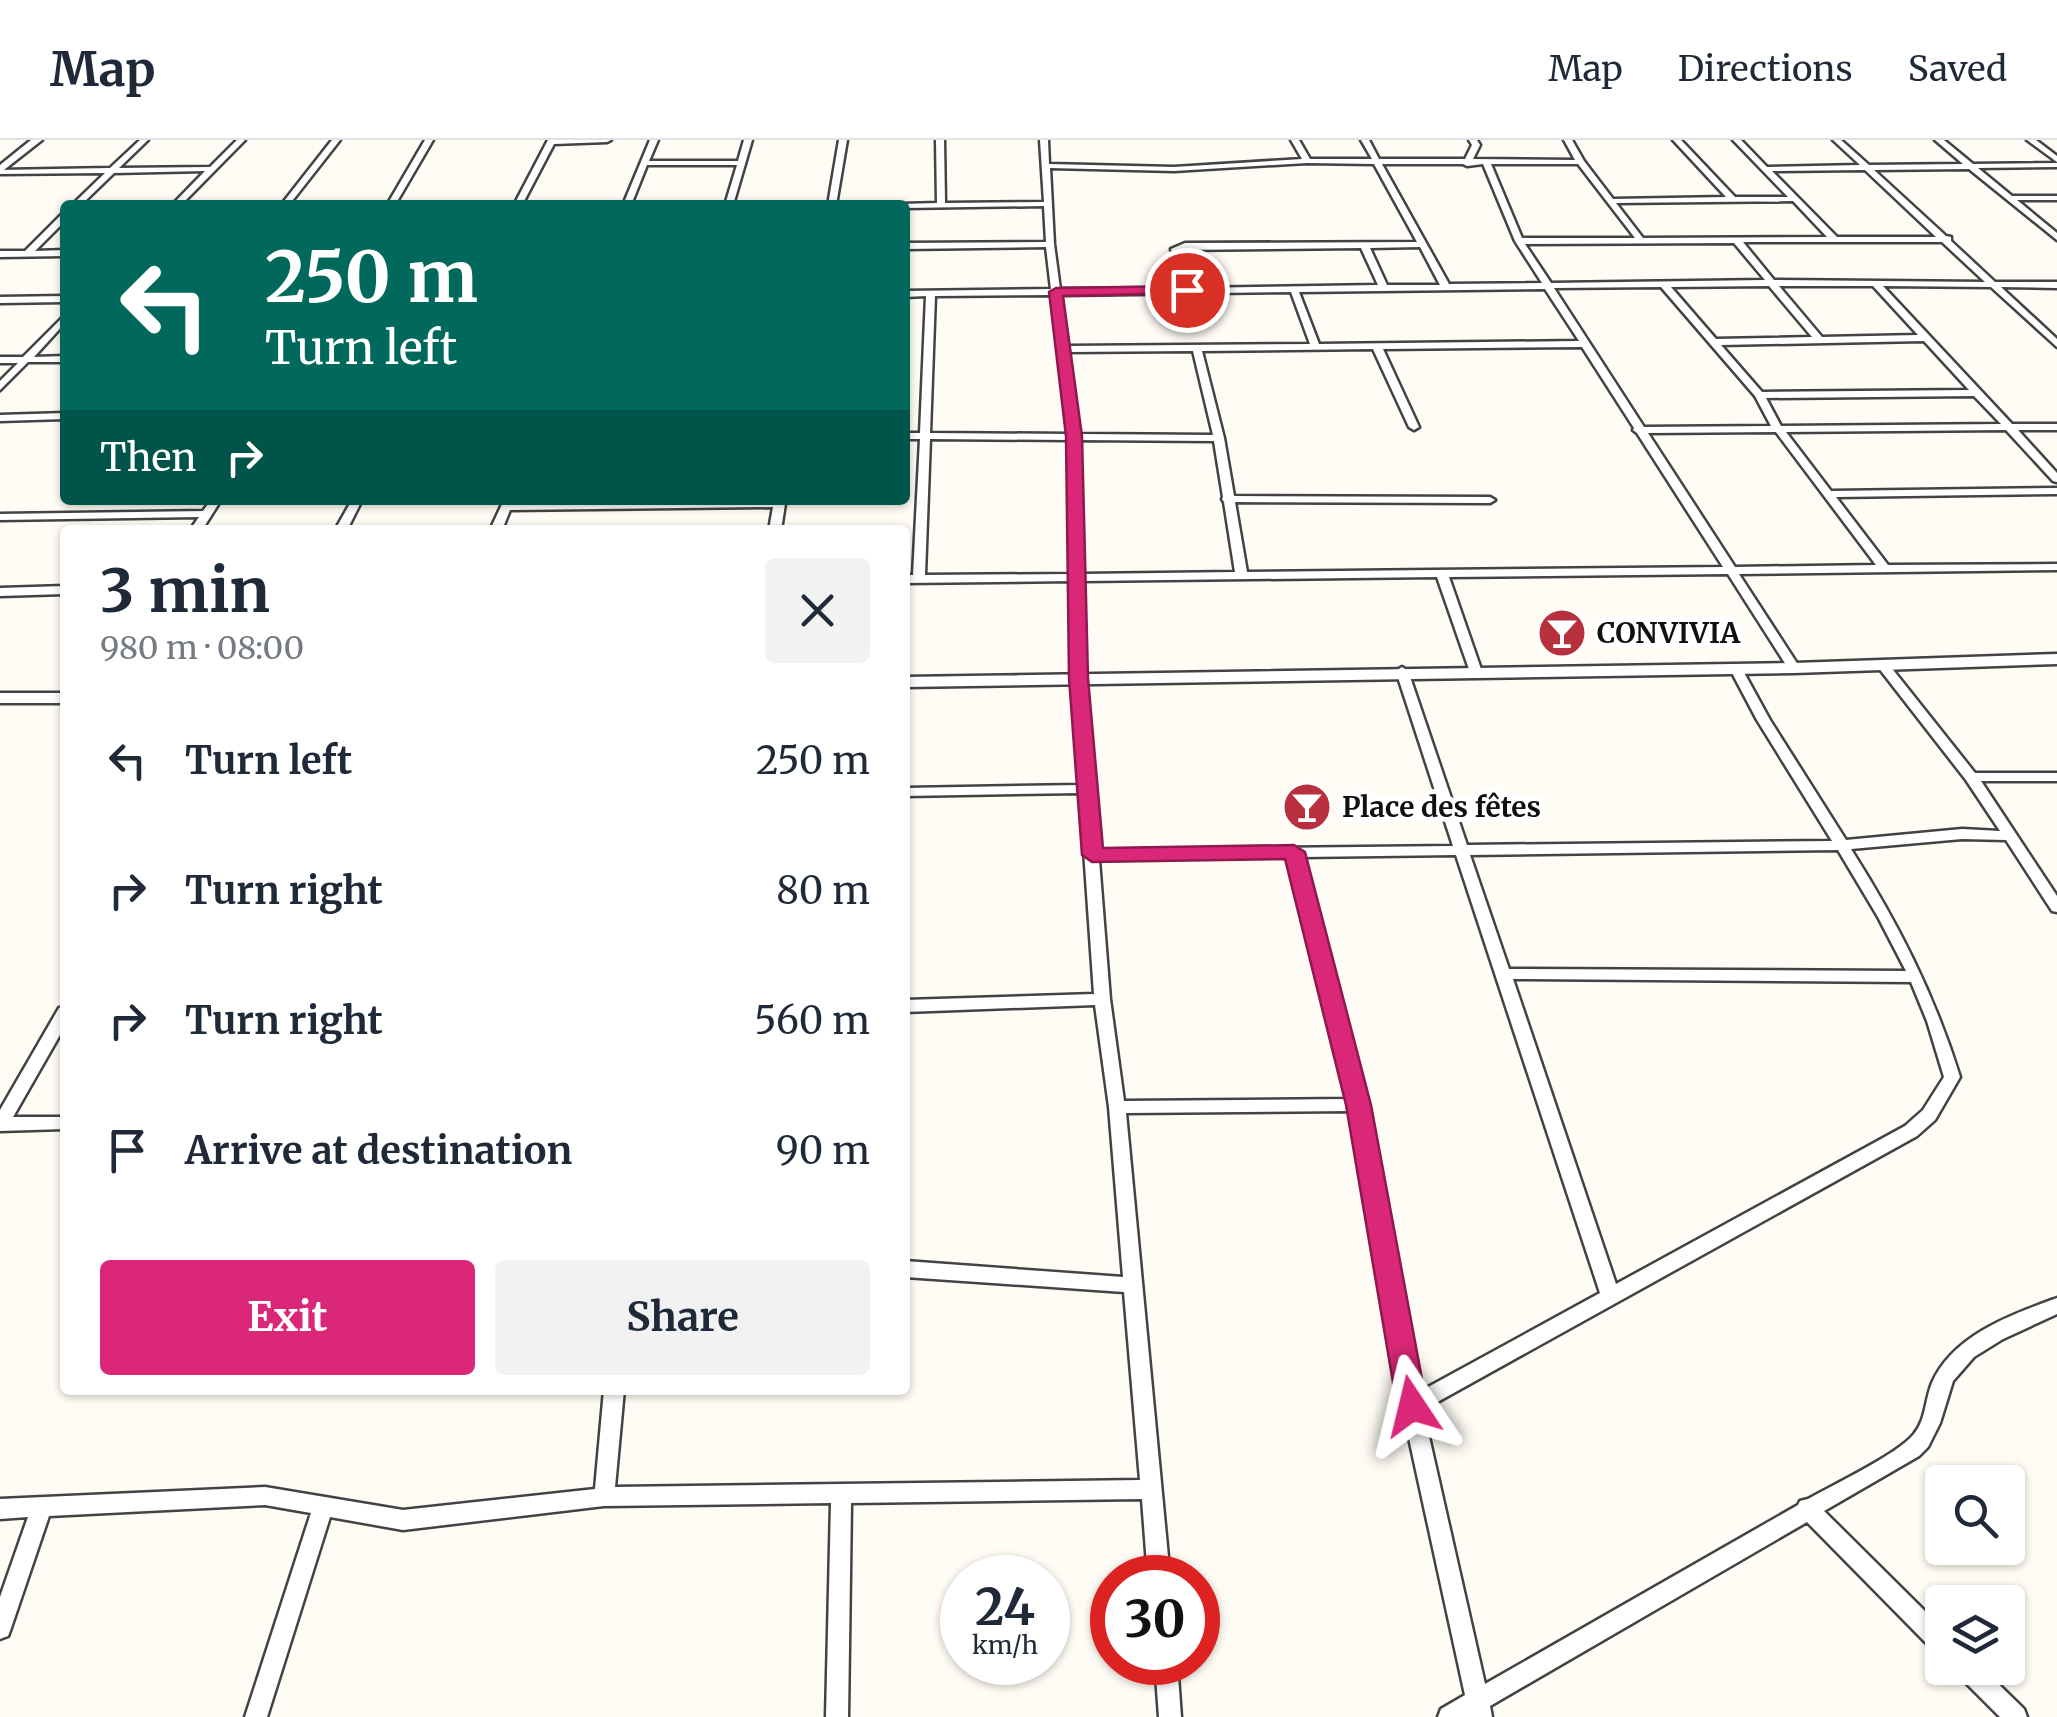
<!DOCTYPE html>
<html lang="en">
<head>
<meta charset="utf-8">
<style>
	:root { --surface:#fff; --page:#f2f2f3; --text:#1f2937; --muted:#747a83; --line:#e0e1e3; --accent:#db2777 }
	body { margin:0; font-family:Merriweather,serif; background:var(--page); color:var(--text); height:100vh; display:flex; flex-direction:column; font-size:38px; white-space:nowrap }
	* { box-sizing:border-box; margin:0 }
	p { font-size:32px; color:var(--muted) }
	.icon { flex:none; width:55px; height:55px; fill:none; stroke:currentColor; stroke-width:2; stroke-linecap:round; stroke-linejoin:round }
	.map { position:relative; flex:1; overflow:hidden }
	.side { position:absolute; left:60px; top:385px; width:850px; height:870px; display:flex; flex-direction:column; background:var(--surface); border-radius:10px; box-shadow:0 2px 8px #0004 }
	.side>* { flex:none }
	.banner { position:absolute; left:60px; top:60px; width:850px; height:305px; border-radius:10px; box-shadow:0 2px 8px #0004; background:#00695c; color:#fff; overflow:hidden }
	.buttons { position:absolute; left:1925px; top:1325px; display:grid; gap:20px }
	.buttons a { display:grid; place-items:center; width:100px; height:100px; border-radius:10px; background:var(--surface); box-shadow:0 2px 8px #0004; font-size:50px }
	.speed { position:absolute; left:940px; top:1415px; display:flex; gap:20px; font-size:50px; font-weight:700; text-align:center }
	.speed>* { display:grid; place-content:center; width:130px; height:130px; border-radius:50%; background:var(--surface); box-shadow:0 2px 8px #0004; line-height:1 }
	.speed small { font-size:25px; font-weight:400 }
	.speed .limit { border:15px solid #d22; background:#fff; color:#111 }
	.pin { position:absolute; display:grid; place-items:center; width:85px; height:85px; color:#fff; margin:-42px; border:5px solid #fff; border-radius:50%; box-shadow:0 2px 10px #0007 }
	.me { position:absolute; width:110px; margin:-55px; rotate:350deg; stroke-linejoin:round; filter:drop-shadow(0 0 8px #0008) }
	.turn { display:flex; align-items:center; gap:35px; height:210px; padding:0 40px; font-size:45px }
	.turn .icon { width:130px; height:130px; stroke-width:2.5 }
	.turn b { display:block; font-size:70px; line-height:85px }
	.then { display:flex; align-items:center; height:95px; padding:0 40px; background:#0003; gap:20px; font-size:38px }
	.round { display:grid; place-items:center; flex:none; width:105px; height:105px; border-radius:10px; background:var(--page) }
	.head { display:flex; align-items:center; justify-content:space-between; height:170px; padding:0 40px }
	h1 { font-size:60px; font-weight:700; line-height:75px }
	.button { display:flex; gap:20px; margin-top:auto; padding:20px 40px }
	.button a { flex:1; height:115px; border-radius:10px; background:var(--accent); color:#fff; font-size:40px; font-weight:700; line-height:115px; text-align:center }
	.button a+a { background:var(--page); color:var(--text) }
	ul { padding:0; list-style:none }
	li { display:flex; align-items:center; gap:30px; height:130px; padding:0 40px }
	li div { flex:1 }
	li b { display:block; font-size:38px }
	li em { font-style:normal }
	header { display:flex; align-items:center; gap:60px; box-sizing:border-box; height:140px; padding:0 50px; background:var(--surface); border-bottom:2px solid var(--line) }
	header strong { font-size:48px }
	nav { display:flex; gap:55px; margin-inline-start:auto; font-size:35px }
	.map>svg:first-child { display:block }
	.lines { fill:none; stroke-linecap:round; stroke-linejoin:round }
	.minor-casing { stroke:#434343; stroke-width:5 }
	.tertiary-casing { stroke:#434343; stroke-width:5 }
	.minor { fill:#fff; fill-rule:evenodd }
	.tertiary { fill:#fff; fill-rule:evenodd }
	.route { fill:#db2777; stroke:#8e194d; stroke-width:2.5 }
	.labels { text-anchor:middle; stroke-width:10; stroke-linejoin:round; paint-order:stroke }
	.poi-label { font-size:28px; font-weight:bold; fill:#101010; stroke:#fff; text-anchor:start }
</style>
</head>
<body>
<header>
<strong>Map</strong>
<nav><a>Map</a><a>Directions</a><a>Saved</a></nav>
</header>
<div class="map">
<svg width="2057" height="1577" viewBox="0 0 2057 1577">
	<rect width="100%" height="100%" fill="#fefcf4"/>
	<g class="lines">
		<g class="minor-casing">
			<path id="minor" d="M 140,0 L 148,0 L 119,28 L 210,27 L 237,0 L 245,0 L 181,65 L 172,65 L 205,31 L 114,33 L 81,65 L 72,65 L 105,33 L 0,34 L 0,30 L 110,28 Z
				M 332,0 L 340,0 L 289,65 L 281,65 Z
				M 425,0 L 433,0 L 395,65 L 387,65 Z
				M 548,0 L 611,0 L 607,2 L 554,4 L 522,65 L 514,65 Z
				M 650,0 L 658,0 L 649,21 L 738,21 L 744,0 L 752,0 L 733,65 L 725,65 L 737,25 L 647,25 L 631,65 L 623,65 Z
				M 839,0 L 847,0 L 836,65 L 828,65 Z
				M 936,0 L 944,0 L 945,63 L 1044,62 L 1040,0 L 1048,0 L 1049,24 L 1174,27 L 1302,19 L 1291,0 L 1299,0 L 1310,19 L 1372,19 L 1361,0 L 1369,0 L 1379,19 L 1465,19 L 1472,5 L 1469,0 L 1477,0 L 1480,5 L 1473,19 L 1575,20 L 1564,0 L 1572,0 L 1584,21 L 1613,59 L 1726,57 L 1673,0 L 1681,0 L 1735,57 L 1788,57 L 1733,0 L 1741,0 L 1767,27 L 1860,25 L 1833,0 L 1841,0 L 1869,25 L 1963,24 L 1935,0 L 1944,0 L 1973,24 L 2057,23 L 2057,27 L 1978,28 L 2012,56 L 2057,56 L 2057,60 L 2017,60 L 2057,93 L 2057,100 L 1969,29 L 1874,30 L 1946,96 L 1951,97 L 1951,101 L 1995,142 L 2057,142 L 2057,148 L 2001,147 L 2057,199 L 2057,207 L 1991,147 L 1883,146 L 2012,284 L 2057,284 L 2057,290 L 2018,290 L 2057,333 L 2057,342 L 2053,341 L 2006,290 L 1786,292 L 1831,351 L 2057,348 L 2057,354 L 1836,357 L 1888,425 L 2057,424 L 2057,430 L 1739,434 L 1800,528 L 1794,532 L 1788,528 L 1728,434 L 1449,437 L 1482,532 L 1476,536 L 1470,532 L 1437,437 L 1083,441 L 1085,538 L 1098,710 L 1453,706 L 1396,531 L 1402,527 L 1408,531 L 1467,705 L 1832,701 L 1757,580 L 1730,529 L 1736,525 L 1742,529 L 1770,580 L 1846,700 L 1962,689 L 2000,691 L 1966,640 L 1878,527 L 1878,521 L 1886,521 L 1975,633 L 2057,633 L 2057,641 L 1981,641 L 2057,756 L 2057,772 L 2052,771 L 2006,700 L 1962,699 L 1851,709 C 1898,783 1934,854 1960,937 L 1935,980 L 1917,996 L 1423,1270 L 1485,1544 L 1798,1365 L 1800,1361 L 1808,1359 C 1833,1345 1898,1314 1914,1294 C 1926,1280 1925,1260 1932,1243 C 1953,1195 2011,1175 2057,1158 L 2057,1174 L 2003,1199 L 1974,1217 L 1953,1241 L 1940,1283 L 1928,1307 L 1919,1316 L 1824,1371 L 1942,1488 L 1942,1514 L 1934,1511 L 1807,1382 L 1490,1566 L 1492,1577 L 1438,1577 L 1441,1569 L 1465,1555 L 1402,1266 L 1351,971 L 1126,973 L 1170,1438 L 1148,1438 L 1142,1359 L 851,1363 L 848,1577 L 826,1577 L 831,1363 L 604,1366 L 403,1390 L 330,1377 L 267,1577 L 245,1577 L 311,1373 L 265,1365 L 49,1376 L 11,1488 L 8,1496 L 0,1499 L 0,1457 L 28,1377 L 0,1379 L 0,1359 L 265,1347 L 403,1370 L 595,1349 L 604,1250 L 624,1250 L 615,1347 L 1140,1340 L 1124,1152 L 905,1137 L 905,1121 L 1123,1137 L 1109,967 L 1095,865 L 905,872 L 905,860 L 1094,854 L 1080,653 L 905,656 L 905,648 L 1080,645 L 1073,538 L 1071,441 L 905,443 L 905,435 L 913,435 L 920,299 L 905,299 L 905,293 L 920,293 L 926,156 L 905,157 L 905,151 L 1051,149 L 1046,107 L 905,109 L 905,103 L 1046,102 L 1044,66 L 905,68 L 905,65 L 902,64 L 937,63 ZM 1307,23 L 1374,24 L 1417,102 L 1185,103 L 1171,109 L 1182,148 L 1060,149 L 1054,104 L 1050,28 L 1174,31 ZM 1382,24 L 1463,24 L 1467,26 L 1483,24 L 1515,101 L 1542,143 L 1449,144 ZM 1491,24 L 1578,24 L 1635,98 L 1522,98 ZM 1865,30 L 1936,97 L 1837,97 L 1772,31 ZM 1793,61 L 1827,97 L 1643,98 L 1616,63 ZM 1743,102 L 1942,102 L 1985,142 L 1774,140 ZM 1734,103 L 1765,140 L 1551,143 L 1525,104 ZM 1361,108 L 1378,145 L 1191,148 L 1180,110 ZM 1370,108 L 1420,107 L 1440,145 L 1387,145 ZM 1769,146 L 1812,197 L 1716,199 L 1671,147 ZM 1779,146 L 1873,146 L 1918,195 L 1822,197 ZM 1661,147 L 1755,256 L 1771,286 L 1644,287 L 1554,148 ZM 1545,149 L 1579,201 L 1319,204 L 1299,152 ZM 1291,152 L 1310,204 L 1068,206 L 1061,155 ZM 1052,155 L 1069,294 L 930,293 L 935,156 ZM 1924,201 L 1969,250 L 1762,252 L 1721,205 ZM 1582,207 L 1634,288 L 1633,290 L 1637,293 L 1723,427 L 1247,432 L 1235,362 L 1490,363 L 1495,360 L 1490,357 L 1234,356 L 1224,298 L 1202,211 L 1373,209 L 1409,287 L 1414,290 L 1419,287 L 1383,209 ZM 1193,211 L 1213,295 L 1079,294 L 1068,212 ZM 1974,256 L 2001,284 L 1781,286 L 1766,258 ZM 1776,292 L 1876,425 L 1735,427 L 1648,293 ZM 930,299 L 1069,300 L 1071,434 L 925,435 ZM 1079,300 L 1214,301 L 1223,357 L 1222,359 L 1224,362 L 1235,432 L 1083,434 ZM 1838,710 L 1878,777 L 1906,831 L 1509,829 L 1470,715 ZM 1456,715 L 1600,1153 L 1419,1252 L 1366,965 L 1302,717 ZM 1288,717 L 1348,959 L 1124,961 L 1110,859 L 1099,720 ZM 1513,839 L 1911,842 L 1927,881 L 1944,937 L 1923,970 L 1905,986 L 1616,1144 Z
				M 2027,0 L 2036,0 L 2057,16 L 2057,22 Z
				M 62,74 L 65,74 L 65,81 L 35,111 L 65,110 L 65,116 L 0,117 L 0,111 L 25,111 Z
				M 65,156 L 65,162 L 0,163 L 0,157 Z
				M 65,175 L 65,183 L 34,217 L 65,216 L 65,222 L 28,222 L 0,250 L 0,241 L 18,223 L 0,223 L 0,217 L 23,217 Z
				M 65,273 L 65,279 L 0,281 L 0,275 Z
				M 211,360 L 221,360 L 202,390 L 190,390 L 199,377 L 0,380 L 0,374 L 203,371 Z
				M 352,360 L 362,360 L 347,390 L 335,390 Z
				M 504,360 L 514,360 L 513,364 L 785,360 L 785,364 L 781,390 L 769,390 L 773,367 L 510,370 L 502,390 L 490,390 Z
				M 65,446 L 65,454 L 0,456 L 0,448 Z
				M 65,866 L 65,886 L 13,977 L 65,977 L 65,989 L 0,991 L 0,970 L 59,868 Z
				M 1155,1522 L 1177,1522 L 1181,1577 L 1159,1577 Z
				M 1956,1528 L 1982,1528 L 2024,1569 L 2027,1577 L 2000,1577 L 1959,1536 Z"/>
		</g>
		<g class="tertiary-casing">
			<path id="tertiary" d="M 31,0 L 42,0 L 0,33 L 0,25 Z
				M 2057,514 L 2057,524 L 1794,533 L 905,547 L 905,537 L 1794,523 Z
				M 0,553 L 65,553 L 65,563 L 0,563 Z"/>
		</g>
		<use href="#minor" class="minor"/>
		<use href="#tertiary" class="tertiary"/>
	</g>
	<path class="route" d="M 1187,146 L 1192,153 L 1063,156 L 1082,296 L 1088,538 L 1103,708 L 1294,705 L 1305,712 L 1371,965 L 1427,1266 L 1423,1275 L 1412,1279 L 1402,1275 L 1397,1266 L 1346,965 L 1285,719 L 1092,722 L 1082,715 L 1069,538 L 1066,296 L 1049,152 L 1056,148 Z"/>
	<defs>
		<g id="bar-disc" transform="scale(2.5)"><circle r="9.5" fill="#b8303e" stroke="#fff"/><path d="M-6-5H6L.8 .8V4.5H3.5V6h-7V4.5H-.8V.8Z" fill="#fff"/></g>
	</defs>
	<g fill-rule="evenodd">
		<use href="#bar-disc" x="1562" y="493"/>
		<use href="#bar-disc" x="1307" y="667"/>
	</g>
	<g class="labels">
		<g class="poi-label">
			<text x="1597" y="503">CONVIVIA</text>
			<text x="1342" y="677">Place des fêtes</text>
		</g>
	</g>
</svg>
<div class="buttons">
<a><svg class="icon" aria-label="search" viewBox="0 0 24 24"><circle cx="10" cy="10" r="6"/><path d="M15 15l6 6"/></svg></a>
<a><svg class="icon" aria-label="layers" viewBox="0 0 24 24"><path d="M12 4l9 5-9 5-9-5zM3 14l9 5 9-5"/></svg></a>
</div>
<div class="speed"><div>24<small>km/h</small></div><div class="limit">30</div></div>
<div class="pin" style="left:1187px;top:150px;background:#d93025"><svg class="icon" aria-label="arrive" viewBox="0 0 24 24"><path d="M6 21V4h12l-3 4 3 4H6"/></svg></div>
<svg class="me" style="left:1412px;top:1266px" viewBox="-20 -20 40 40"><path d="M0-17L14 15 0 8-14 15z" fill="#db2777" stroke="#fff" stroke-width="4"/></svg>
<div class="banner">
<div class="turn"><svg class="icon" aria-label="left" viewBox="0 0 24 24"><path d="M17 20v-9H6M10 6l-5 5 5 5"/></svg><div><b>250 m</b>Turn left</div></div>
<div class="then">Then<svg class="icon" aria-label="right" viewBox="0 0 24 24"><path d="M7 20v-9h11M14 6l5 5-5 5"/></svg></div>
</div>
<section class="side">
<div class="head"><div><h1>3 min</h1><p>980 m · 08:00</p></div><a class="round"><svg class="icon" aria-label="close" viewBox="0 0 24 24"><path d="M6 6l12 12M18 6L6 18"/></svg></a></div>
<ul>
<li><svg class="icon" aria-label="left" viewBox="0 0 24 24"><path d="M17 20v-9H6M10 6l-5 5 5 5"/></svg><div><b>Turn left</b></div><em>250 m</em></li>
<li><svg class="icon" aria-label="right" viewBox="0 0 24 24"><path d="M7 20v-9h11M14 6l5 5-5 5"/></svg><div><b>Turn right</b></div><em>80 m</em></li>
<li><svg class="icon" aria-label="right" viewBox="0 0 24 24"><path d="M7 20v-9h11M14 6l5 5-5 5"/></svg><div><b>Turn right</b></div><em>560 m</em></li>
<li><svg class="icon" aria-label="arrive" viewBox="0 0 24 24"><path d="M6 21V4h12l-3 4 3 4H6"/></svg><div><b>Arrive at destination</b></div><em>90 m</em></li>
</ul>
<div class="button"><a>Exit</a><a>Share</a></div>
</section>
</div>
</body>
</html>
